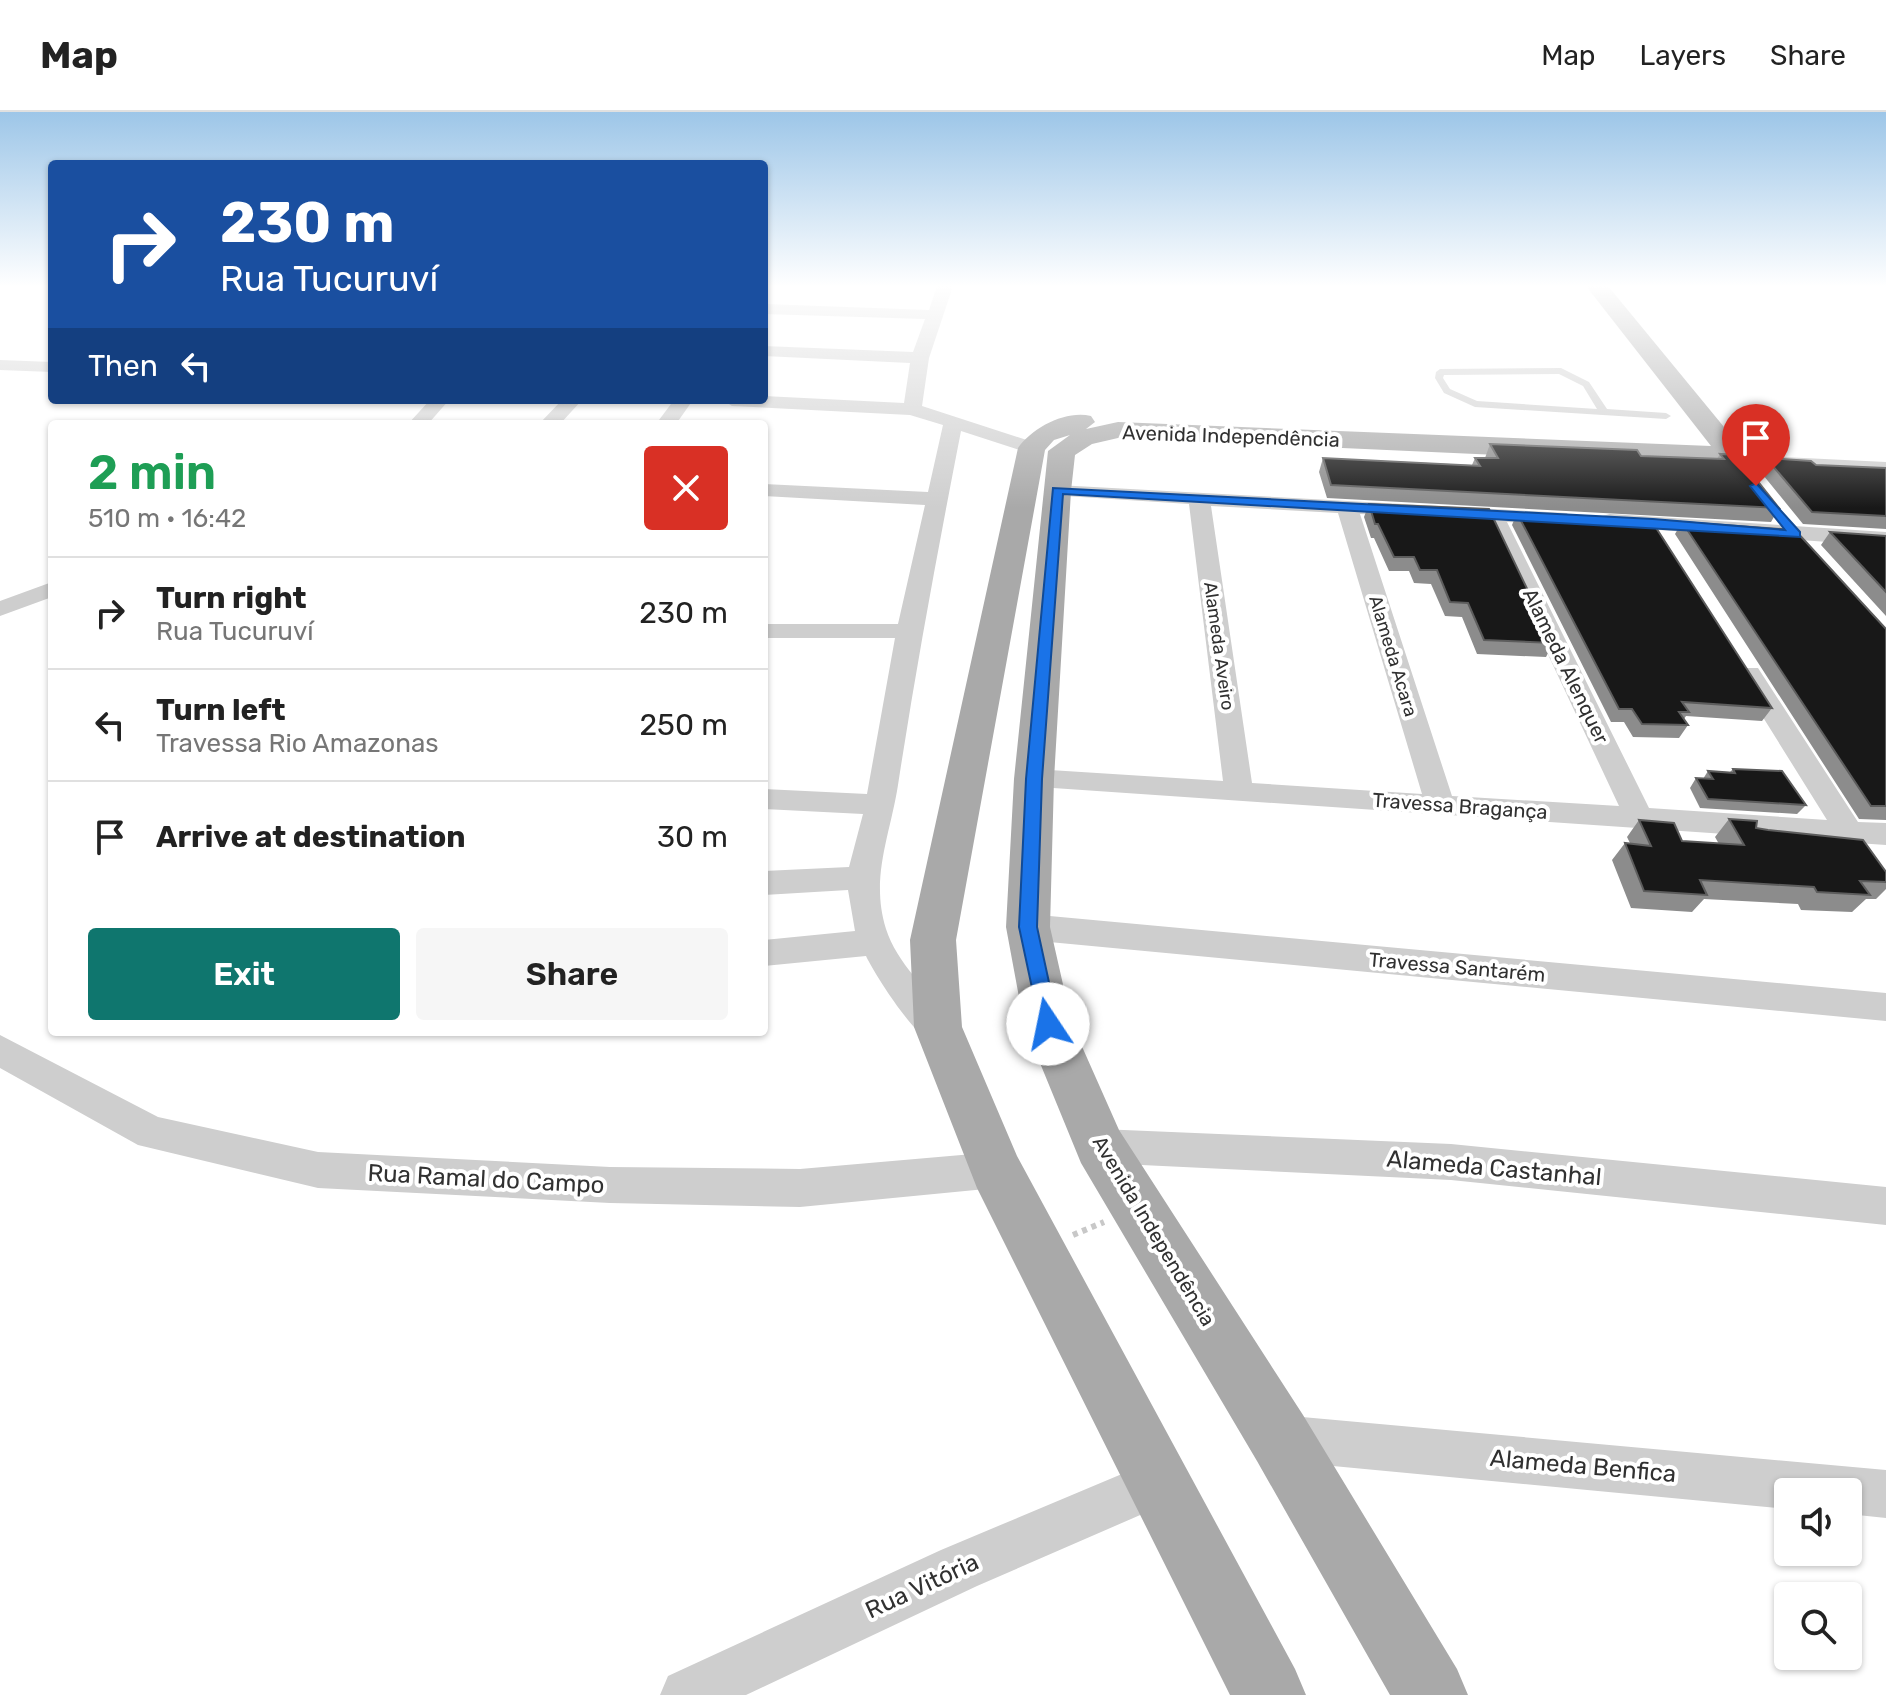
<!DOCTYPE html>
<html lang="en">
<head>
<meta charset="utf-8">
<style>
	:root { --surface:#fff; --page:#f6f6f6; --text:#222; --muted:#767676; --line:#e0e0e0; --accent:#0f766e }
	body { margin:0; font-family:Rubik,sans-serif; background:var(--page); color:var(--text); height:100vh; display:flex; flex-direction:column; font-size:30px; white-space:nowrap }
	* { box-sizing:border-box; margin:0 }
	p { font-size:26px; color:var(--muted) }
	.icon { flex:none; width:44px; height:44px; fill:none; stroke:currentColor; stroke-width:2; stroke-linecap:round; stroke-linejoin:round }
	.map { position:relative; flex:1; overflow:hidden }
	.sheet { position:absolute; left:48px; top:308px; width:720px; height:616px; display:flex; flex-direction:column; background:var(--surface); border-radius:8px; box-shadow:0 2px 6px #0004 }
	.sheet>* { flex:none }
	.top-card { position:absolute; left:48px; top:48px; width:720px; height:244px; border-radius:8px; box-shadow:0 2px 6px #0004; background:#1a4fa0; color:#fff; overflow:hidden }
	.fabs { position:absolute; left:1774px; top:1366px; display:grid; gap:16px }
	.fabs a { display:grid; place-items:center; width:88px; height:88px; border-radius:8px; background:var(--surface); box-shadow:0 2px 6px #0004; font-size:40px }
	.pin { position:absolute; display:grid; place-items:center; width:68px; height:68px; color:#fff; margin:-82px -34px; border-radius:50% 50% 50% 0; rotate:-45deg; box-shadow:0 0 8px #0007 }
	.pin .icon { rotate:45deg }
	.me { position:absolute; width:88px; margin:-44px; rotate:349deg; stroke-linejoin:round; filter:drop-shadow(0 0 6px #0008) }
	.turn { display:flex; align-items:center; gap:28px; height:168px; padding:0 40px; font-size:36px }
	.turn .icon { width:104px; height:104px; stroke-width:2.5 }
	.turn b { display:block; font-size:56px; line-height:68px }
	.then { display:flex; align-items:center; height:76px; padding:0 40px; background:#0003; gap:16px; font-size:30px }
	.round { display:grid; place-items:center; flex:none; width:84px; height:84px; border-radius:8px; background:var(--page) }
	.overview { display:flex; align-items:center; justify-content:space-between; height:136px; padding:0 40px }
	h1 { font-size:48px; font-weight:600; line-height:60px; color:#1e9e55 }
	.action { display:flex; gap:16px; margin-top:auto; padding:16px 40px }
	.action a { flex:1; height:92px; border-radius:8px; background:var(--accent); color:#fff; font-size:32px; font-weight:600; line-height:92px; text-align:center }
	.action a+a { background:var(--page); color:var(--text) }
	ul { padding:0; list-style:none }
	li { display:flex; align-items:center; gap:24px; height:112px; padding:0 40px; border-top:2px solid var(--line) }
	li div { flex:1 }
	li b { display:block; font-size:30px }
	li em { font-style:normal }
	header { display:flex; align-items:center; gap:48px; box-sizing:border-box; height:112px; padding:0 40px; background:var(--surface); border-bottom:2px solid var(--line) }
	header strong { font-size:38px }
	nav { display:flex; gap:44px; margin-inline-start:auto; font-size:28px }
	.map>svg:first-child { display:block }
	.lines { fill:none; stroke-linecap:round; stroke-linejoin:round }
	.path { stroke:#c8c8c8; stroke-width:6; stroke-dasharray:5 5; stroke-linecap:butt }
	.service { fill:#cecece; fill-rule:evenodd }
	.minor { fill:#cecece; fill-rule:evenodd }
	.primary { fill:#a9a9a9; fill-rule:evenodd }
	.wall { fill:#8c8c8c }
	.building { fill:#181818; stroke:#5d5d5d; stroke-width:2 }
	.route { fill:#1a73e8; stroke:#114b97; stroke-width:2 }
	.labels { text-anchor:middle; stroke-width:8; stroke-linejoin:round; paint-order:stroke }
	.far-street-label { font-size:18px; fill:#313131; stroke:#fff }
	.street-label { font-size:20px; fill:#313131; stroke:#fff }
	.near-street-label { font-size:24px; fill:#313131; stroke:#fff }
</style>
</head>
<body>
<header>
<strong>Map</strong>
<nav><a>Map</a><a>Layers</a><a>Share</a></nav>
</header>
<div class="map">
<svg width="1886" height="1583" viewBox="0 0 1886 1583">
	<rect width="100%" height="100%" fill="#fff"/>
	<g class="lines">
		<path class="path" d="M 1073,1123 L 1104,1110"/>
		<path class="service" d="M 1561,256 L 1589,270 L 1607,297 L 1666,301 L 1671,304 L 1666,307 L 1475,295 L 1444,281 L 1435,266 L 1436,260 L 1440,257 ZM 1559,262 L 1583,274 L 1597,297 L 1477,289 L 1450,277 L 1443,266 L 1444,263 Z"/>
		<path class="minor" d="M 937,174 L 953,174 L 929,246 L 922,294 L 1039,332 L 1042,336 L 1032,342 L 961,319 C 938,437 916,555 898,673 C 890,724 870,766 886,817 C 897,851 927,878 950,905 L 956,915 L 950,925 C 942,928 935,931 926,926 C 909,915 875,863 866,844 L 764,854 L 764,828 L 855,819 L 848,778 L 764,783 L 764,759 L 849,755 L 863,702 L 764,697 L 764,677 L 867,682 L 895,526 L 764,526 L 764,512 L 898,512 L 925,393 L 764,384 L 764,372 L 928,380 L 943,313 L 910,303 L 732,294 L 723,288 L 764,288 L 764,284 L 904,291 L 910,251 L 764,244 L 764,234 L 913,240 L 925,207 L 764,202 L 764,192 L 929,198 Z
			M 0,248 L 52,250 L 52,260 L 0,258 Z
			M 430,288 L 449,288 L 428,312 L 408,312 Z
			M 562,288 L 582,288 L 560,312 L 539,312 Z
			M 674,288 L 693,288 L 676,312 L 656,312 Z
			M 1702,338 L 1741,343 L 1886,350 L 1886,362 L 1741,355 L 1695,348 L 1692,344 L 1695,340 Z
			M 1057,373 L 1567,401 L 1570,406 L 1567,411 L 1559,413 L 1507,410 L 1649,696 L 1827,708 L 1736,562 L 1740,556 L 1758,556 L 1858,710 L 1886,711 L 1886,733 L 1024,674 L 1020,667 L 1024,660 L 1034,657 L 1223,669 L 1189,392 L 1050,383 L 1047,379 ZM 1211,394 L 1338,401 L 1422,682 L 1252,671 ZM 1360,402 L 1485,408 L 1619,694 L 1452,684 Z
			M 1610,402 L 1886,420 L 1886,434 L 1602,414 L 1599,409 L 1602,404 Z
			M 52,470 L 52,485 L 0,504 L 0,489 Z
			M 1028,802 L 1886,881 L 1886,909 L 1028,828 L 1016,824 L 1012,815 L 1016,806 Z
			M 0,923 L 158,1005 L 318,1040 L 610,1055 L 800,1057 L 996,1040 L 1010,1045 L 1016,1058 L 1010,1071 L 996,1076 L 800,1095 L 610,1091 L 318,1076 L 138,1033 L 0,956 Z
			M 1100,1017 L 1451,1032 L 1886,1075 L 1886,1113 L 1451,1068 L 1100,1051 L 1086,1046 L 1081,1034 L 1086,1022 Z
			M 1280,1303 L 1886,1358 L 1886,1406 L 1848,1402 L 1848,1380 L 1788,1380 L 1788,1397 L 1280,1349 L 1264,1342 L 1257,1326 L 1264,1310 Z
			M 1160,1346 L 1177,1353 L 1184,1370 L 1177,1387 L 977,1474 L 746,1583 L 660,1583 L 668,1564 L 941,1438 Z"/>
		<path class="primary" d="M 1586,174 L 1608,174 L 1738,332 L 1742,338 L 1738,344 L 1702,352 L 1118,326 L 1092,332 L 1075,343 L 1071,379 L 1054,667 L 1050,815 L 1072,912 L 1119,1018 L 1303,1303 L 1457,1557 L 1468,1583 L 1390,1583 L 1257,1349 L 1081,1051 L 1024,912 L 1006,815 L 1014,667 L 1048,339 L 1070,323 L 1054,328 L 1045,338 L 956,828 L 962,915 L 1017,1044 L 1295,1557 L 1306,1583 L 1230,1583 L 977,1076 L 914,915 L 910,828 L 1018,336 C 1033,315 1066,298 1091,304 L 1095,310 L 1086,317 L 1118,310 L 1711,334 Z"/>
	</g>
	<path class="wall" d="M 1490,332 L 1641,344 L 1717,347 L 1720,342 L 1779,396 L 1771,410 L 1327,386 L 1319,360 L 1323,346 L 1472,353 L 1475,346 L 1485,346 Z
		M 1766,346 L 1816,353 L 1886,356 L 1886,417 L 1803,412 L 1759,358 Z
		M 1369,392 L 1553,531 L 1546,545 L 1477,542 L 1462,505 L 1445,504 L 1431,472 L 1414,471 L 1409,459 L 1389,459 L 1374,426 L 1371,426 L 1364,405 Z
		M 1517,401 L 1772,596 L 1762,609 L 1686,604 L 1684,607 L 1688,613 L 1679,626 L 1633,625 L 1624,610 L 1611,610 L 1512,413 Z
		M 1682,410 L 1886,517 L 1886,708 L 1859,707 L 1675,422 Z
		M 1830,420 L 1886,424 L 1886,504 L 1821,433 Z
		M 1733,657 L 1806,693 L 1797,702 L 1700,696 L 1690,676 L 1696,666 L 1703,667 L 1708,659 L 1730,660 Z
		M 1729,707 L 1756,716 L 1886,770 L 1886,777 L 1876,787 L 1866,787 L 1852,800 L 1801,798 L 1798,792 L 1704,787 L 1692,800 L 1631,796 L 1612,748 L 1625,731 L 1630,731 L 1627,725 L 1639,708 L 1682,729 L 1719,732 L 1715,725 Z"/>
	<path class="building" d="M 1490,332 L 1637,338 L 1641,344 L 1724,347 L 1720,342 L 1737,343 L 1779,396 L 1331,373 L 1323,346 L 1480,354 L 1475,346 L 1498,346 Z
		M 1766,346 L 1811,349 L 1816,353 L 1886,356 L 1886,404 L 1812,400 Z
		M 1369,392 L 1489,397 L 1553,531 L 1484,528 L 1468,491 L 1450,490 L 1437,458 L 1420,458 L 1414,445 L 1394,445 L 1378,412 L 1375,412 Z
		M 1517,401 L 1651,408 L 1772,596 L 1682,590 L 1689,600 L 1679,600 L 1688,613 L 1642,612 L 1632,597 L 1619,597 Z
		M 1682,410 L 1795,418 L 1886,517 L 1886,694 L 1871,694 Z
		M 1830,420 L 1886,424 L 1886,480 Z
		M 1733,657 L 1782,659 L 1806,693 L 1708,687 L 1696,666 L 1713,667 L 1708,659 L 1735,661 Z
		M 1729,707 L 1757,709 L 1756,716 L 1768,718 L 1863,728 L 1886,760 L 1886,770 L 1860,769 L 1870,783 L 1817,780 L 1814,775 L 1700,768 L 1707,783 L 1644,779 L 1625,731 L 1651,734 L 1639,708 L 1674,711 L 1682,729 L 1744,733 Z"/>
	<linearGradient id="sky" x2="0" y2="1"><stop stop-color="#9dc6e8"/><stop offset="0.44" stop-color="#fff"/><stop offset="1" stop-color="#fff" stop-opacity="0"/></linearGradient>
	<rect width="1886" height="396" fill="url(#sky)"/>
	<path class="route" d="M 1756,371 L 1800,420 L 1800,425 L 1063,382 L 1042,667 L 1037,815 L 1058,912 L 1055,918 L 1048,920 L 1041,918 L 1019,815 L 1026,667 L 1053,376 L 1653,407 L 1785,418 L 1750,374 Z"/>
	<g class="labels">
		<g class="far-street-label">
			<text transform="translate(1219 534) rotate(82)" y="6">Alameda Aveiro</text>
			<text transform="translate(1393 544) rotate(73)" y="6">Alameda Acara</text>
		</g>
		<g class="street-label">
			<text transform="translate(1231 324) rotate(2)" y="7">Avenida Independência</text>
			<text transform="translate(1566 554) rotate(64)" y="7">Alameda Alenquer</text>
			<text transform="translate(1460 694) rotate(4)" y="7">Travessa Bragança</text>
			<text transform="translate(1457 855) rotate(5)" y="7">Travessa Santarém</text>
			<text transform="translate(1154 1119) rotate(59)" y="7">Avenida Independência</text>
		</g>
		<g class="near-street-label">
			<text transform="translate(1494 1056) rotate(5)" y="8">Alameda Castanhal</text>
			<text transform="translate(486 1067) rotate(3)" y="8">Rua Ramal do Campo</text>
			<text transform="translate(1583 1354) rotate(5)" y="8">Alameda Benfica</text>
			<text transform="translate(922 1474) rotate(-25)" y="8">Rua Vitória</text>
		</g>
	</g>
</svg>
<div class="fabs">
<a><svg class="icon" aria-label="sound" viewBox="0 0 24 24"><path d="M4 9h4l5-4v14l-5-4H4zM17 9q2 3 0 6"/></svg></a>
<a><svg class="icon" aria-label="search" viewBox="0 0 24 24"><circle cx="10" cy="10" r="6"/><path d="M15 15l6 6"/></svg></a>
</div>
<div class="pin" style="left:1756px;top:374px;background:#d93025"><svg class="icon" aria-label="arrive" viewBox="0 0 24 24"><path d="M6 21V4h12l-3 4 3 4H6"/></svg></div>
<svg class="me" style="left:1048px;top:912px" viewBox="-20 -20 40 40"><circle r="19" fill="#fff"/><path d="M0-13L10 11 0 6-10 11z" fill="#1a73e8"/></svg>
<div class="top-card">
<div class="turn"><svg class="icon" aria-label="right" viewBox="0 0 24 24"><path d="M7 20v-9h11M14 6l5 5-5 5"/></svg><div><b>230 m</b>Rua Tucuruví</div></div>
<div class="then">Then<svg class="icon" aria-label="left" viewBox="0 0 24 24"><path d="M17 20v-9H6M10 6l-5 5 5 5"/></svg></div>
</div>
<section class="sheet">
<div class="overview"><div><h1>2 min</h1><p>510 m · 16:42</p></div><a class="round" style="background:#d93025;color:#fff"><svg class="icon" aria-label="close" viewBox="0 0 24 24"><path d="M6 6l12 12M18 6L6 18"/></svg></a></div>
<ul>
<li><svg class="icon" aria-label="right" viewBox="0 0 24 24"><path d="M7 20v-9h11M14 6l5 5-5 5"/></svg><div><b>Turn right</b><p>Rua Tucuruví</p></div><em>230 m</em></li>
<li><svg class="icon" aria-label="left" viewBox="0 0 24 24"><path d="M17 20v-9H6M10 6l-5 5 5 5"/></svg><div><b>Turn left</b><p>Travessa Rio Amazonas</p></div><em>250 m</em></li>
<li><svg class="icon" aria-label="arrive" viewBox="0 0 24 24"><path d="M6 21V4h12l-3 4 3 4H6"/></svg><div><b>Arrive at destination</b></div><em>30 m</em></li>
</ul>
<div class="action"><a>Exit</a><a>Share</a></div>
</section>
</div>
</body>
</html>
